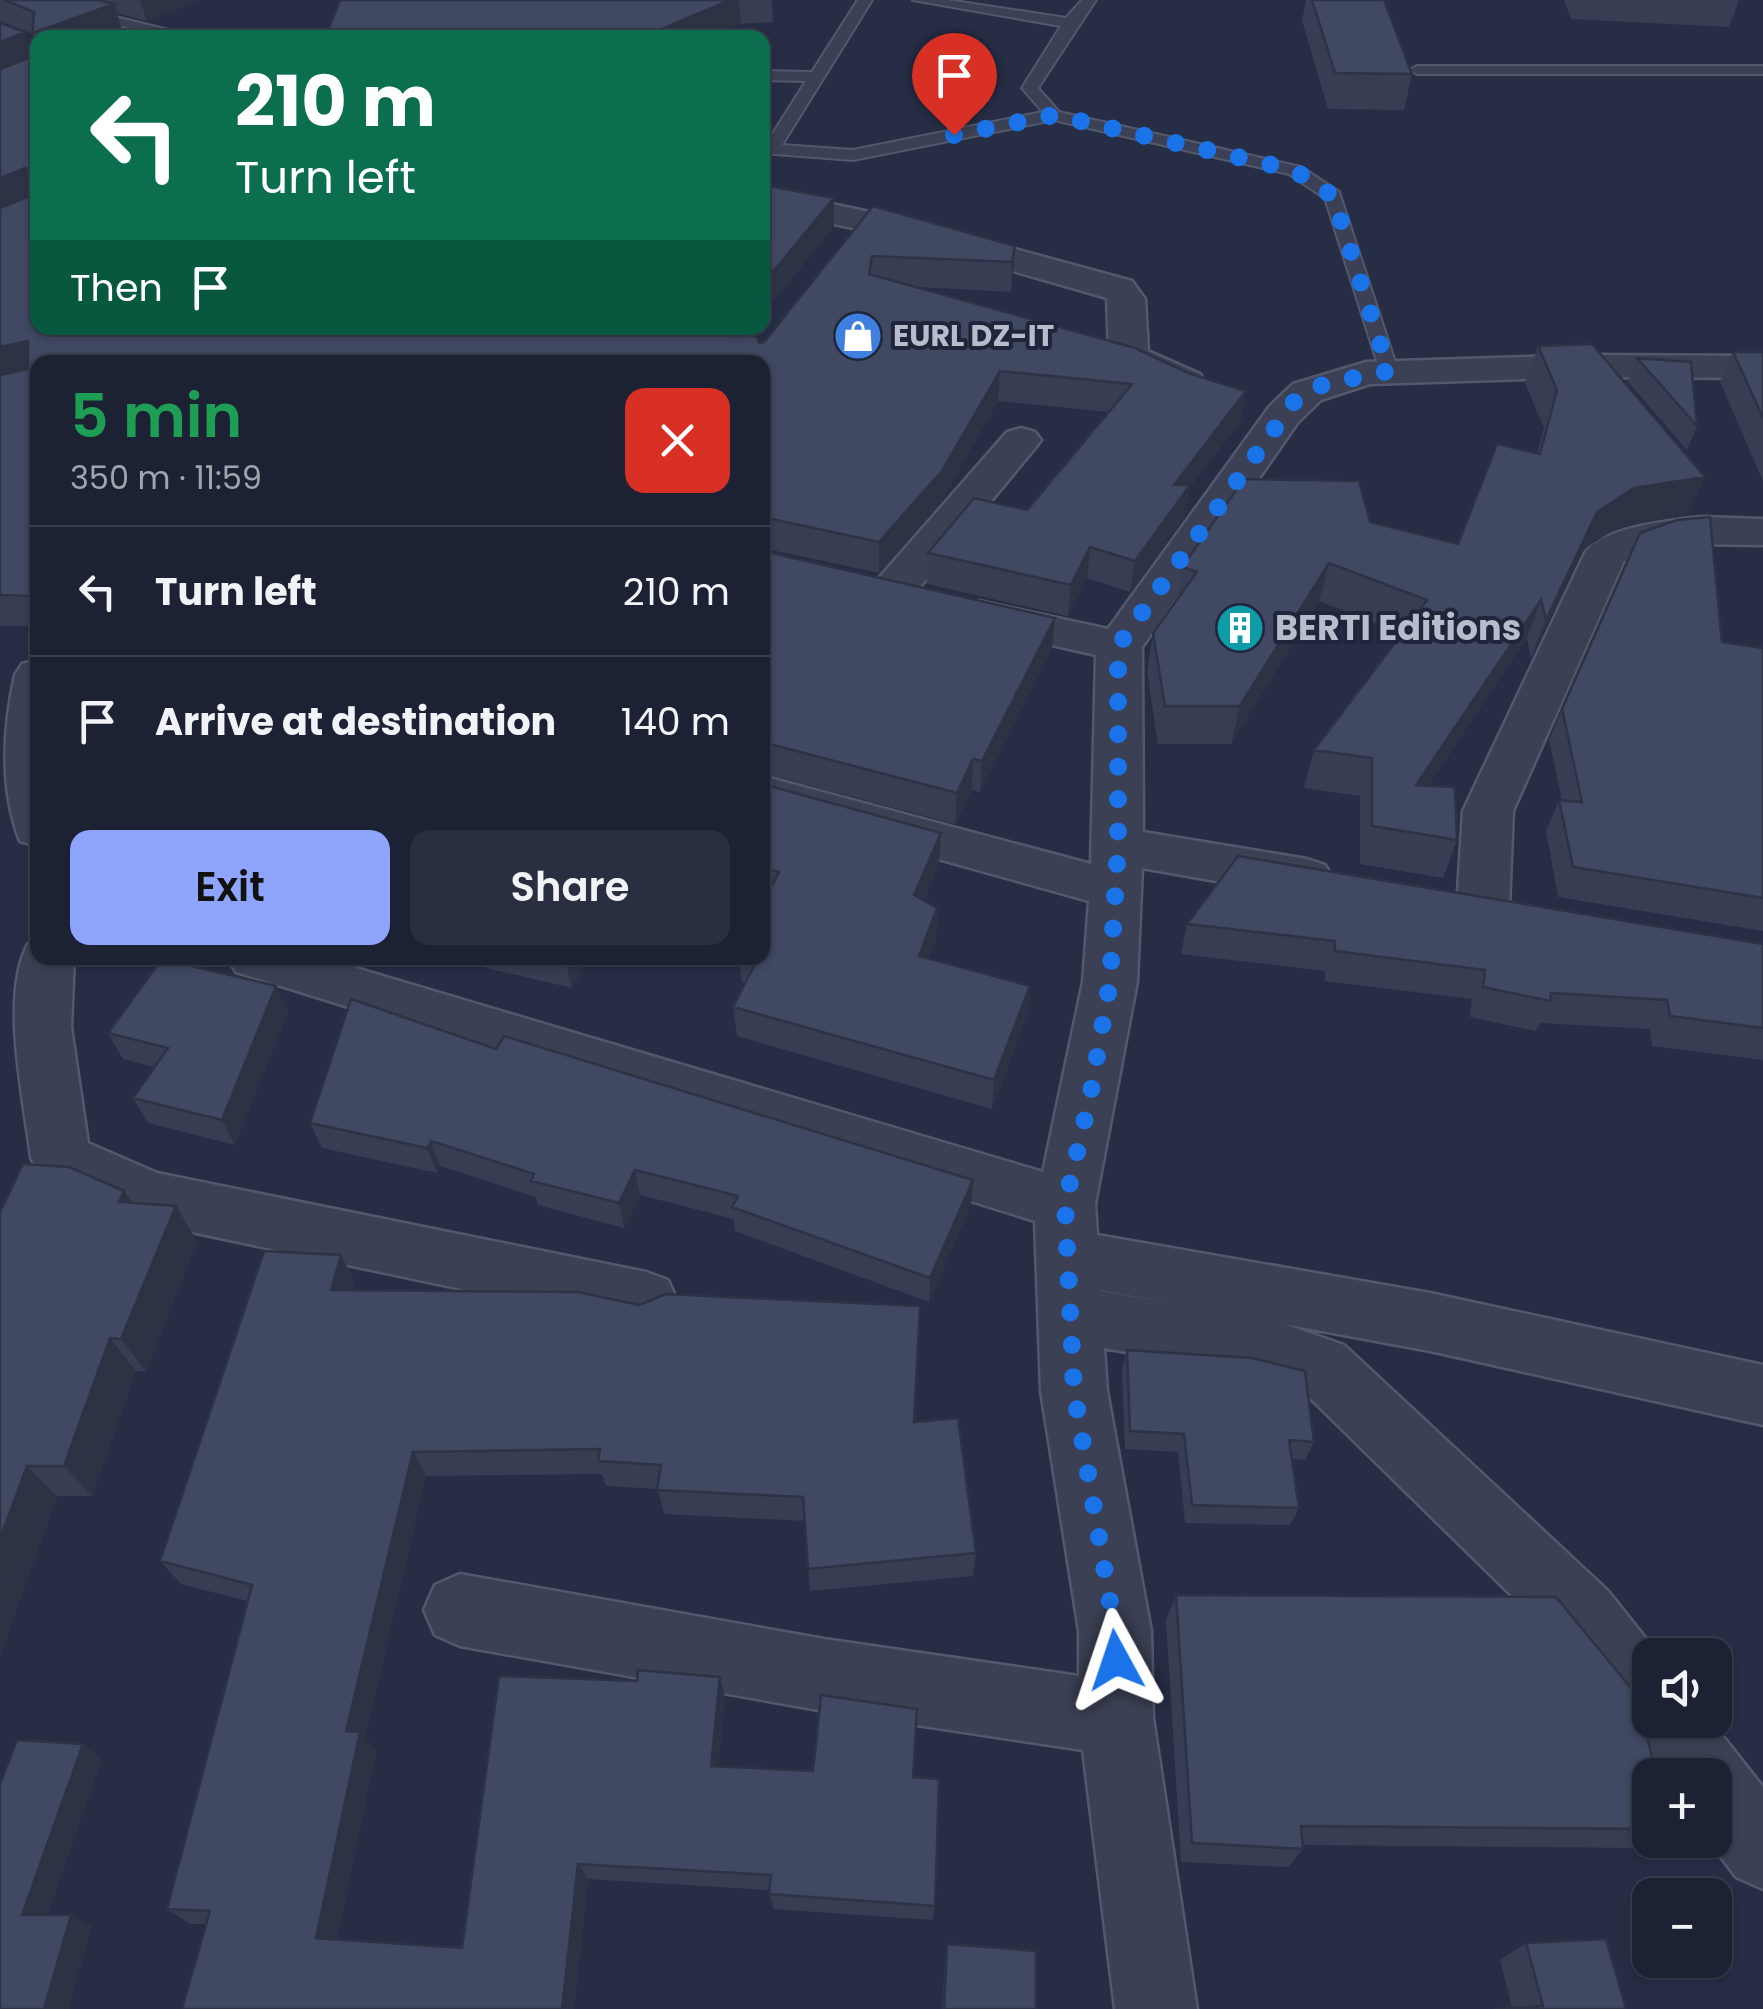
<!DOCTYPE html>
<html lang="en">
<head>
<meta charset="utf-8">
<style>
	:root { --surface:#1c2234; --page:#292f40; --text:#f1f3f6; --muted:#a0a4ac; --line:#3a3f4f; --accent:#8ea4fd }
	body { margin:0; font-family:Poppins,sans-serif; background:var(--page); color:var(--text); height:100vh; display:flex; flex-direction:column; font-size:38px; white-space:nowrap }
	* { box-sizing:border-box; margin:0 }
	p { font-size:32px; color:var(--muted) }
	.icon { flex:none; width:55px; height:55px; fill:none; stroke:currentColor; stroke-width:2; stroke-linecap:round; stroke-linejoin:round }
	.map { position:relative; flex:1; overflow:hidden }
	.sheet { position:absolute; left:30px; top:355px; width:740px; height:610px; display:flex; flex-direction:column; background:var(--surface); border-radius:20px; box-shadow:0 2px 8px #0004,0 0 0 2px var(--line) }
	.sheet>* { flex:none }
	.top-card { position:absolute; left:30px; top:30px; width:740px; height:305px; border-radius:20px; box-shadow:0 2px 8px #0004,0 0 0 2px var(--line); background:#0b6e4f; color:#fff; overflow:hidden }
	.tools { position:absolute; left:1632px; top:1638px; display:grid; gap:20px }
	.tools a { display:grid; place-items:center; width:100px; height:100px; border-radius:20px; background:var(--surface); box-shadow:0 2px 8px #0004,0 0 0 2px var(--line); font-size:50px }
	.pin { position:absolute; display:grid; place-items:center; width:85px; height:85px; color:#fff; margin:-102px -42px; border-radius:50% 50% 50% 0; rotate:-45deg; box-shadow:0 0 10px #0007 }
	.pin .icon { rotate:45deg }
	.me { position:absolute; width:110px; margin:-55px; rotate:355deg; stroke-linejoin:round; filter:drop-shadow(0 0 8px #0008) }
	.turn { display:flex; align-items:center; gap:35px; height:210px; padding:0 40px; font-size:45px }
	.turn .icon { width:130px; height:130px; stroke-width:2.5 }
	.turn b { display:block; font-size:70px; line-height:85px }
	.then { display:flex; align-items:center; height:95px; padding:0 40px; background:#0003; gap:20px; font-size:38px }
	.round { display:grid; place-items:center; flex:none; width:105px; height:105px; border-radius:20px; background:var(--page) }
	.overview { display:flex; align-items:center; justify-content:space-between; height:170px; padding:0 40px }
	h1 { font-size:60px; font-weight:600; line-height:75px; color:#1e9e55 }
	.action { display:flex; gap:20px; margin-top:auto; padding:20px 40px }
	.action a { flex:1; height:115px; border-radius:20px; background:var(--accent); color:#111; font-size:40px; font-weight:600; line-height:115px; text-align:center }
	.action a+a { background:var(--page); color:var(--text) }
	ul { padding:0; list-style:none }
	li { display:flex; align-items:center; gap:30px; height:130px; padding:0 40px; border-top:2px solid var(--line) }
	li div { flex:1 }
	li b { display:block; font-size:38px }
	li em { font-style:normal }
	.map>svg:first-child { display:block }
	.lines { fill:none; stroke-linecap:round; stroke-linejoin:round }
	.service-casing { stroke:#53586c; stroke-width:4 }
	.minor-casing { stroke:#53586c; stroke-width:5 }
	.service { fill:#3b4054; fill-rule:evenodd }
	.minor { fill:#3b4054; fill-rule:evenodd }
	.wall { fill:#373e54 }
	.shaded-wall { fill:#2d3245 }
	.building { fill:#404862; stroke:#2d3245; stroke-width:2.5 }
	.route { stroke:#1a73e8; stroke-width:18; stroke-dasharray:0 32.4 }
	.labels { text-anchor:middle; stroke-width:8; stroke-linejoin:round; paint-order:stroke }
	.far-poi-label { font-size:30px; font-weight:bold; fill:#b8bccd; stroke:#1f253a; text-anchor:start }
	.poi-label { font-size:35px; font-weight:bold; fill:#b8bccd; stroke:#1f253a; text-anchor:start }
</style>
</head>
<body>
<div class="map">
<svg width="1763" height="2009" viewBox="0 0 1763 2009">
	<rect width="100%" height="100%" fill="#262d45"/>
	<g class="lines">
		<g class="service-casing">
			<path id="service" d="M 72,0 L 86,0 L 83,9 L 201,38 L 173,38 L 70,14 Z
				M 858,0 L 872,0 L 782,145 L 853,150 L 1043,112 L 1022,88 L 1061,26 L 913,0 L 948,0 L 1066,18 L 1082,0 L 1096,0 L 1038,88 L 1059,112 L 1301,167 L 1339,192 L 1398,371 L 1396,375 L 1380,371 L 1325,198 L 1289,174 L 1054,120 L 853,160 L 762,153 L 762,135 L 770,138 L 806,81 L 762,80 L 762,71 L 812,72 Z
				M 1763,66 L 1763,74 L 1417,74 L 1410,70 L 1417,66 Z"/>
		</g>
		<g class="minor-casing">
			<path id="minor" d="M 762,189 L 916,222 L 1132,281 L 1145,299 L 1148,351 L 1200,374 L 1205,382 L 1200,390 L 1172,390 L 1115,364 L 1109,356 L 1107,298 L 891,236 L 762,209 Z
				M 1590,355 L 1763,356 L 1763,378 L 1590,377 L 1370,384 L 1321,400 L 1298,422 L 1142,647 L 1143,832 L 1307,859 L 1325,865 L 1333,878 L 1325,891 L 1307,897 L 1142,868 L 1137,982 L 1095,1204 L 1097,1235 L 1430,1293 L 1763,1365 L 1763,1425 L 1430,1351 L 1284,1324 L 1344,1345 L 1608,1591 L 1659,1655 L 1650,1655 L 1650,1720 L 1710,1720 L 1763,1787 L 1763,1889 L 1736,1877 L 1708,1840 L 1715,1840 L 1715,1775 L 1659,1775 L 1631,1732 L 1624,1729 L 1558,1641 L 1299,1387 L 1276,1379 L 1104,1348 L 1107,1391 L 1151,1631 L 1153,1718 L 1197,2009 L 1115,2009 L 1083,1750 L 824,1711 L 460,1646 L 435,1635 L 424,1610 L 435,1585 L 460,1574 L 824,1639 L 1079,1676 L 1079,1631 L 1041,1391 L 1035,1221 L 236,972 L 228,958 L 322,958 L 1043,1172 L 1083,982 L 1089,901 L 762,810 L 762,776 L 1091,864 L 1096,655 L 963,625 L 957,615 L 963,605 L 979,601 L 1108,629 L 1270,406 L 1293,384 L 1366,362 ZM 1100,1290 L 1181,1305 L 1101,1291 Z
				M 1021,428 L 1035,432 L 1041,440 L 1035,448 L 904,606 L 888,610 L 872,606 L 866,596 L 872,586 L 1007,432 Z
				M 1702,517 L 1763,519 L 1763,545 L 1683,544 L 1624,561 L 1513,811 L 1509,907 L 1502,921 L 1483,926 L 1464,921 L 1457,907 L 1463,811 L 1585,553 C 1602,527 1672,520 1702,517 Z
				M 38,660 L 38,846 L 20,841 C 0,790 3,729 15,675 L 22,664 Z
				M 38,941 L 38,958 L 74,958 L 71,1027 L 88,1143 L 157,1173 L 646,1272 L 668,1280 L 677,1300 L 668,1320 L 646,1328 L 149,1223 L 40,1175 L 31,1158 C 24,1099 0,996 28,944 Z"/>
		</g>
		<use href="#service" class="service"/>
		<use href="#minor" class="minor"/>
	</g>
	<path class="wall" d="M 0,0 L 201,0 L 147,21 L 117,13 L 122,30 L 103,38 L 38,38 L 38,328 L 117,328 L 104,335 L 478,328 L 470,335 L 747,336 L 759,343 L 764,342 L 873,206 L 1015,246 L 1011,292 L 918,287 L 1246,391 L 1241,421 L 1190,487 L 1185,516 L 1130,592 L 1087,578 L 1068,616 L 927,584 L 928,553 L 1027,510 L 1108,412 L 998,401 L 941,502 L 879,573 L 762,548 L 762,362 L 38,362 L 38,626 L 0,626 L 0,23 L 32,49 L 33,34 L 0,21 Z
		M 340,0 L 772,0 L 773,22 L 741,24 L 710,38 L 325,38 Z
		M 1306,0 L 1384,0 L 1412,74 L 1404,110 L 1328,109 L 1302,21 Z
		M 1564,0 L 1739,0 L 1729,27 L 1571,19 Z
		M 1538,346 L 1688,515 L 1619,527 L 1582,550 L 1531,658 L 1527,638 L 1428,786 L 1457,840 L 1443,878 L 1360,864 L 1360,796 L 1304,788 L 1314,750 L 1402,634 L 1319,601 L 1231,744 L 1158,744 L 1147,672 L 1153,633 L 1176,601 L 1182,567 L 1370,522 L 1458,544 L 1537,454 L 1544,428 L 1525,383 Z
		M 1733,352 L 1763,352 L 1763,481 L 1720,382 Z
		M 1637,358 L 1697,426 L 1687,450 L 1628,382 Z
		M 762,551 L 1052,648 L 980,792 L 972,790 L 955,824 L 762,773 Z
		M 1722,642 L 1763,648 L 1763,931 L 1558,897 L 1546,831 L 1559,800 L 1562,800 L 1549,740 L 1562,709 Z
		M 762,784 L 939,863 L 924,900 L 937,908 L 936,938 L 928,959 L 1030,986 L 1027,1015 L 992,1109 L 737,1036 L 733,1007 L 746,983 L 742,982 L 739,958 L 762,958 L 766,898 L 762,897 Z
		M 1187,924 L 1763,944 L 1763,1060 L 1652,1046 L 1650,1029 L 1540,1023 L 1536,1031 L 1470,1017 L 1472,999 L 1325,981 L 1325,971 L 1181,954 Z
		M 483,958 L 589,958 L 572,988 L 486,968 Z
		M 276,986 L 288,1012 L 235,1145 L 148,1123 L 133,1098 L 154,1067 L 123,1059 L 108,1033 Z
		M 496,1049 L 971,1205 L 929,1302 L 735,1231 L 734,1219 L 640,1195 L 624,1228 L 538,1205 L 536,1197 L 440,1166 L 437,1173 L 322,1148 L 310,1123 Z
		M 124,1191 L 132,1203 L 197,1241 L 146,1372 L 136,1371 L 92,1496 L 57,1496 L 0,1656 L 0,1212 Z
		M 341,1255 L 355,1283 L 353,1290 L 915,1422 L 976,1553 L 973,1576 L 810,1591 L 805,1521 L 664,1514 L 658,1489 L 606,1486 L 602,1474 L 426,1476 L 365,1738 L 376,1751 L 337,1939 L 462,1948 L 725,1697 L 718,1766 L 913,1777 L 935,1906 L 933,1920 L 773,1909 L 769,1890 L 588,1879 L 574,2009 L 182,2009 L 207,1924 L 190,1924 L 167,1909 L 247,1601 L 181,1584 L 160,1561 Z
		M 1127,1350 L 1314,1442 L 1305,1460 L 1292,1459 L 1299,1508 L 1290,1525 L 1185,1523 L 1178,1452 L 1125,1449 L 1122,1370 Z
		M 1176,1595 L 1650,1775 L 1650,1840 L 1656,1840 L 1643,1848 L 1303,1845 L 1303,1849 L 1288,1867 L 1181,1862 L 1166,1620 Z
		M 1526,1943 L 1626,2009 L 1512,2008 L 1500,1960 Z
		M 947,1944 L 1036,2009 L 942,2009 L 945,1959 Z"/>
	<path class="shaded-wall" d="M 140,0 L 201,0 L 147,21 Z
		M 730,0 L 739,0 L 741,24 L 710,38 L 641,38 Z
		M 114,4 L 122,30 L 103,38 L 38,38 L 36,32 Z
		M 25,32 L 35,59 L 0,74 L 0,42 Z
		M 25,168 L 37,196 L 0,212 L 0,178 Z
		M 834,198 L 834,227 L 762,316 L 762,285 Z
		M 1015,246 L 1013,275 L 1011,292 L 1012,262 Z
		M 60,328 L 117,328 L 76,351 L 56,333 Z
		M 440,328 L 478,328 L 444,359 L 438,335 L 438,330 Z
		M 728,328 L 754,328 L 728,360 L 726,330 Z
		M 28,341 L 38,372 L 0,379 L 0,347 Z
		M 1000,371 L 998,401 L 941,502 L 879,573 L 879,542 Z
		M 1246,391 L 1241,421 L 1190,487 L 1185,516 L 1130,592 L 1135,561 L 1174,485 Z
		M 1705,477 L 1688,515 L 1619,527 L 1582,550 L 1531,658 L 1546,620 L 1597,512 L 1634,488 Z
		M 1090,547 L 1087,578 L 1068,616 L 1071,585 Z
		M 1329,563 L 1319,601 L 1231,744 L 1240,706 Z
		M 1541,600 L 1527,638 L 1403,823 L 1416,785 Z
		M 1055,618 L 1052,648 L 980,792 L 982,761 Z
		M 973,759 L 972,790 L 955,824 L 957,793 Z
		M 941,833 L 939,863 L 913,925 L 914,895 Z
		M 937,908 L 936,938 L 918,986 L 919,956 Z
		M 565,958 L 589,958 L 572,988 Z
		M 276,986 L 288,1012 L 235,1145 L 222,1120 Z
		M 1030,986 L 1027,1015 L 992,1109 L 994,1080 Z
		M 431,1141 L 440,1166 L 437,1173 L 427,1148 Z
		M 635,1170 L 640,1195 L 624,1228 L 619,1203 Z
		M 973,1180 L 971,1205 L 929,1302 L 930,1278 Z
		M 124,1191 L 147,1226 L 119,1202 Z
		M 176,1206 L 197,1241 L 146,1372 L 121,1339 Z
		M 341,1255 L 355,1283 L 345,1318 L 331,1290 Z
		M 110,1338 L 136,1371 L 92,1496 L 64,1466 Z
		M 413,1452 L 426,1476 L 365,1738 L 376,1751 L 335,1951 L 316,1938 L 346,1731 Z
		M 27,1466 L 57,1496 L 0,1656 L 0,1539 Z
		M 720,1677 L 725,1697 L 716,1784 L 711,1766 Z
		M 83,1744 L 102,1759 L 44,1926 L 22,1915 Z
		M 578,1864 L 588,1879 L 574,2009 L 562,2009 Z
		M 71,1915 L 92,1926 L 69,2009 L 44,2009 Z"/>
	<path class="building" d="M 4,0 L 98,0 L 114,4 L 36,32 L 49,38 L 38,38 L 38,328 L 60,328 L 56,333 L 108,335 L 120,328 L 440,328 L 438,330 L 438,335 L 484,335 L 491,328 L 728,328 L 726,330 L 729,336 L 757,336 L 759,343 L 764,342 L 873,206 L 1015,246 L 1012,262 L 872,256 L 869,274 L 1135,348 L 1188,373 L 1246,391 L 1174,485 L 1190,485 L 1135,561 L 1090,547 L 1071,585 L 928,553 L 974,498 L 1027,510 L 1132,384 L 1000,371 L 942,471 L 879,542 L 762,517 L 762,362 L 38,362 L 38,596 L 0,595 L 0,375 L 28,369 L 28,341 L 0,347 L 0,208 L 30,196 L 31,172 L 25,168 L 0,178 L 0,69 L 31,57 L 34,12 Z
		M 340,0 L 730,0 L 641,38 L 615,30 L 405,38 L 325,38 Z
		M 1312,0 L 1384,0 L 1412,74 L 1335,73 Z
		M 0,23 L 25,32 L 0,42 Z
		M 762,185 L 834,198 L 762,285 Z
		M 1592,344 L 1705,477 L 1634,488 L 1597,512 L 1546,620 L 1541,600 L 1416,785 L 1455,787 L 1457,840 L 1372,826 L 1372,758 L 1314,750 L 1427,600 L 1329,563 L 1240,706 L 1165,706 L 1153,633 L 1197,572 L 1182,567 L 1244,479 L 1359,481 L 1370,522 L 1458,544 L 1497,444 L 1540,454 L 1557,390 L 1538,346 Z
		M 1733,352 L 1763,352 L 1763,418 Z
		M 1637,358 L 1691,362 L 1697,426 Z
		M 1710,517 L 1722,642 L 1763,648 L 1763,898 L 1573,867 L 1559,800 L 1582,802 L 1562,709 L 1640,533 L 1677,520 Z
		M 762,551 L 1055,618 L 982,761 L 973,759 L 957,793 L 762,742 Z
		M 762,784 L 941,833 L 914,895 L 937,908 L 919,956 L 1030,986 L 994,1080 L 733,1007 L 758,958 L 762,958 L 762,904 L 779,872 L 762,868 Z
		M 1238,856 L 1763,944 L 1763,1028 L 1670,1016 L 1667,1000 L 1551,993 L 1550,1001 L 1483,987 L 1485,970 L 1335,951 L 1335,941 L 1187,924 Z
		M 162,959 L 276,986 L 222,1120 L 133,1098 L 168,1048 L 108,1033 Z
		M 351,999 L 496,1049 L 504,1036 L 973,1180 L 930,1278 L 732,1207 L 738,1196 L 635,1170 L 619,1203 L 531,1181 L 534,1174 L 431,1141 L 427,1148 L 310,1123 Z
		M 23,1164 L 69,1167 L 124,1191 L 119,1202 L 176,1206 L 121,1339 L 110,1338 L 64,1466 L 27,1466 L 0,1539 L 0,1212 Z
		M 264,1251 L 341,1255 L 331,1290 L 578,1292 L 639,1305 L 666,1294 L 920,1306 L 914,1422 L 958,1418 L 976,1553 L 808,1569 L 803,1497 L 657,1490 L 661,1465 L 598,1461 L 600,1449 L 413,1452 L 346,1731 L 360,1732 L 316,1938 L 462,1948 L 499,1676 L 637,1681 L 638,1670 L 720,1677 L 711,1766 L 813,1771 L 821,1695 L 917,1709 L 913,1777 L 939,1779 L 935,1906 L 769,1894 L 771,1875 L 578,1864 L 562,2009 L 182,2009 L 210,1911 L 167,1909 L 252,1585 L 160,1561 Z
		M 1127,1350 L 1252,1358 L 1305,1371 L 1314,1442 L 1289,1440 L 1299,1508 L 1192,1505 L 1184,1434 L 1130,1431 Z
		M 1176,1595 L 1556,1597 L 1635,1693 L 1657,1775 L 1650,1775 L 1650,1829 L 1301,1826 L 1303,1849 L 1192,1843 Z
		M 17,1740 L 83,1744 L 22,1915 L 71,1915 L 44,2009 L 0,2009 L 0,1784 Z
		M 1606,1939 L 1626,2009 L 1494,2009 L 1543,2006 L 1526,1943 Z
		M 947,1944 L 1036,1951 L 1036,2009 L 944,2009 Z"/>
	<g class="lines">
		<path class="route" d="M 954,135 L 1054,115 L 1294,170 L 1333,196 L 1389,371 L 1324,384 L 1294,402 L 1118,646 L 1118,846 L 1110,982 L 1090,1097 L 1065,1204 L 1074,1391 L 1115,1631 L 1116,1660"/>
	</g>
	<defs>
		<g id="shop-disc" transform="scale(2.5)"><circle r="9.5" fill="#3f7fe0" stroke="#1f253a"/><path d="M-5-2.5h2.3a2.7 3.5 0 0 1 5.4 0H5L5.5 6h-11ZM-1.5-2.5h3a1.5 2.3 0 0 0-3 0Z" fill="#fff"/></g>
		<g id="building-disc" transform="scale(2.5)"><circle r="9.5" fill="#0f9aa8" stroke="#1f253a"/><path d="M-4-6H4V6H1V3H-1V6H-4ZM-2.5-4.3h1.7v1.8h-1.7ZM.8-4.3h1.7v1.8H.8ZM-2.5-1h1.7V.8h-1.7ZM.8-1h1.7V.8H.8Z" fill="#fff"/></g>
	</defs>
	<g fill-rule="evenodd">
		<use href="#shop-disc" x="858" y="336"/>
		<use href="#building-disc" x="1240" y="628"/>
	</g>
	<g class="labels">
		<g class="far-poi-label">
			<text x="893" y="346">EURL DZ-IT</text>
		</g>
		<g class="poi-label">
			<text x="1275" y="640">BERTI Editions</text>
		</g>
	</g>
</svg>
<div class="tools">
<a><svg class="icon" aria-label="sound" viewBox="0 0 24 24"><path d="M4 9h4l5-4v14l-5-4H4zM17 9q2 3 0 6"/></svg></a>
<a>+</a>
<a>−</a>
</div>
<div class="pin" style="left:954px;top:135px;background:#d93025"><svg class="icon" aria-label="arrive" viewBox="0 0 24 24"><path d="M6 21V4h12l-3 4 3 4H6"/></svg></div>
<svg class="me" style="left:1116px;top:1660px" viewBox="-20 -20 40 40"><path d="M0-17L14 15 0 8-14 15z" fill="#1a73e8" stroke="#fff" stroke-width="4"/></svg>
<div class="top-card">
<div class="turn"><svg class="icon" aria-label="left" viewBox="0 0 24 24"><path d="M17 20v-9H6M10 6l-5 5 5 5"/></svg><div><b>210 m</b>Turn left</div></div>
<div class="then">Then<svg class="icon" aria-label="arrive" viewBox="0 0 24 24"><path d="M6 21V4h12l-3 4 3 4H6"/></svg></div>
</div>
<section class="sheet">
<div class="overview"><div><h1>5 min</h1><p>350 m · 11:59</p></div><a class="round" style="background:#d93025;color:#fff"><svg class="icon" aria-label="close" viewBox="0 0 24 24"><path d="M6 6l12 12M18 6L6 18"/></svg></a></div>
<ul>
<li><svg class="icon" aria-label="left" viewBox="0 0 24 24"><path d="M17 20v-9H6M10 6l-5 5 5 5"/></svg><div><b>Turn left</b></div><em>210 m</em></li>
<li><svg class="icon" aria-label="arrive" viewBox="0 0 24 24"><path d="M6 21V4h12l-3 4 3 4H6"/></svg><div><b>Arrive at destination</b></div><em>140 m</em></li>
</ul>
<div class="action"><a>Exit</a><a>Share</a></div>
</section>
</div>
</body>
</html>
